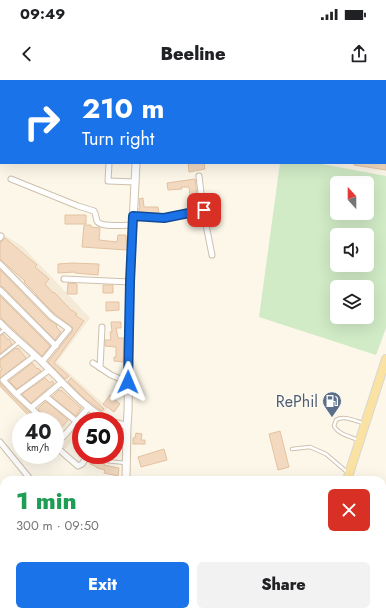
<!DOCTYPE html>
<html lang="en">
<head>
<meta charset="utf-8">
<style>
	:root { --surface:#fff; --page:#f2f2f2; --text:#202124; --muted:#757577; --accent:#1a73e8 }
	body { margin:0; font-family:Jost,sans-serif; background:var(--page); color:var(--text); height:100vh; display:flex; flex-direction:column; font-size:15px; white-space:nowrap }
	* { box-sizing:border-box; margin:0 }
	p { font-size:13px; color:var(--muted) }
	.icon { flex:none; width:22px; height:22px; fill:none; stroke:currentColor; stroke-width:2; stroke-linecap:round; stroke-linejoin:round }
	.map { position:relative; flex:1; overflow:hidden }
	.side { position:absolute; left:0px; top:396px; width:386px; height:140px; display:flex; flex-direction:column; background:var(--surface); border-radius:12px 12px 0 0; box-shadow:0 4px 16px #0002 }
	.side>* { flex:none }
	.banner { position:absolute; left:0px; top:0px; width:386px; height:84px; box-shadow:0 4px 16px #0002; background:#1a73e8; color:#fff; overflow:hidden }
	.needle { width:26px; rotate:339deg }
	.controls { position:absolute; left:330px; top:96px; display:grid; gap:8px }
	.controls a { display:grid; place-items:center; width:44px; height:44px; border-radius:6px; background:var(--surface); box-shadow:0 4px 16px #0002; font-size:20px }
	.speed { position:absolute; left:12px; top:332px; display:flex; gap:8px; font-size:20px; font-weight:700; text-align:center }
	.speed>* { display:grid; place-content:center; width:52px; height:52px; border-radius:50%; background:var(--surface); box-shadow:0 4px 16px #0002; line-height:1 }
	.speed small { font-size:10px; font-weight:400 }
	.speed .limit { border:6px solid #d22; background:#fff; color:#111 }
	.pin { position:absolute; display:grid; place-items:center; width:34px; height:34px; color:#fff; margin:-17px; border-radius:8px; box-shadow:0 2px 6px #0006 }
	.me { position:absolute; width:44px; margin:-22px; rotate:1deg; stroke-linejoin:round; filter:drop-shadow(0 0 3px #0008) }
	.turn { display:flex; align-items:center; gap:14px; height:84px; padding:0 16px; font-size:18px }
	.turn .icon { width:52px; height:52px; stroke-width:2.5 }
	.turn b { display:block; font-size:28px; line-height:34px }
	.round { display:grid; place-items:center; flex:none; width:42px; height:42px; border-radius:6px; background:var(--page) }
	.headline { display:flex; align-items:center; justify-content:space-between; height:68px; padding:0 16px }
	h1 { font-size:24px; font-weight:800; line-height:30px; color:#1e9e55 }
	.button { display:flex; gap:8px; margin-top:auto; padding:8px 16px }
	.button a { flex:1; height:46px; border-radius:6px; background:var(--accent); color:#fff; font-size:16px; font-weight:800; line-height:46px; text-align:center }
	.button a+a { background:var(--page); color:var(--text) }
	.status { display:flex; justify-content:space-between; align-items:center; height:28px; padding:0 20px; background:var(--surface); direction:ltr }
	.status svg { height:11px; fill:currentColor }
	header { display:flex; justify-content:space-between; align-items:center; height:52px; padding:0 16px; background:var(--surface); font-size:18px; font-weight:800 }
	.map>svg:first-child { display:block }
	.residential { fill:#f4ead7 }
	.green { fill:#d1ebc6; fill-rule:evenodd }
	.building { fill:#f2d9c0; stroke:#e4c2a1 }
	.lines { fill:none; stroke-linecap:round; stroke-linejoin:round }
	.service-casing { stroke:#cfc0ae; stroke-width:4.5 }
	.minor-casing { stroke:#cfc0ae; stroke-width:7 }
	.tertiary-casing { stroke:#cfc0ae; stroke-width:8 }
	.secondary-casing { stroke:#d1c1ab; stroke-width:9 }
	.primary-casing { stroke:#dcd6d0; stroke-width:10 }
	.service { stroke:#fff; stroke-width:2.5 }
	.minor { stroke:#fff; stroke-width:5 }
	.tertiary { stroke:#fff; stroke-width:6 }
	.secondary { stroke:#fff; stroke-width:7 }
	.primary { stroke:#fae3a2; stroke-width:8 }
	.route-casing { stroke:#114b97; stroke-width:10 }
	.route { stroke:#1a73e8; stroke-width:7 }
	.labels { text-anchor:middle; stroke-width:3; stroke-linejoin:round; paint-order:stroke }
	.service-label { font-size:16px; fill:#4e5e75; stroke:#fffaef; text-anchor:end }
</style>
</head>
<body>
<div class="status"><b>09:49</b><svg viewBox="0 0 49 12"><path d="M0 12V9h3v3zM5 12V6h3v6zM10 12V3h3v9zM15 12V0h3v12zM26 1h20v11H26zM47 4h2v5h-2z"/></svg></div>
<header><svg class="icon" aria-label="back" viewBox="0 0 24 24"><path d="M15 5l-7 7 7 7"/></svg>Beeline<svg class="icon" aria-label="share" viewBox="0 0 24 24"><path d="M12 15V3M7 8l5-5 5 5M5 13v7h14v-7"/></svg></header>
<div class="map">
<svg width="386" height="536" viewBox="0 0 386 536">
	<rect width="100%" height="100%" fill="#fcf7e9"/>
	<path class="residential" d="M 0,152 L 23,167 L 90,238 L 57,282 L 108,328 L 97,341 L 81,341 L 81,350 L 63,371 L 55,363 L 55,341 L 33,341 L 0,307 L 0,289 L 1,289 L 0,288 Z"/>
	<path class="green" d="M 280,83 L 317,83 L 386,96 L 386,248 L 376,275 L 259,237 ZM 337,103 L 367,103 L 367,133 L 337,133 ZM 337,155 L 367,155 L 367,185 L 337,185 ZM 337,207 L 367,207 L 367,237 L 337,237 Z"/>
	<path class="building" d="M 188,83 L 204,83 L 205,89 L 189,92 Z
		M 354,83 L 386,83 L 386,90 L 354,85 Z
		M 195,99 L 197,117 L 190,117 L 189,107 L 181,107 L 182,109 L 168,110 L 167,103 Z
		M 143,118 L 144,127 L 158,127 L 159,134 L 139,132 L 139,128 L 140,128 L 139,119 Z
		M 65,135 L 86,135 L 86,144 L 65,144 Z
		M 84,145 L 91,145 L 91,147 L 100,148 L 99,160 L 117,162 L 118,155 L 126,155 L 127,170 L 82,167 Z
		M 5,158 L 37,185 L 35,187 L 49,199 L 45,204 L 53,213 L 54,212 L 72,231 L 72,230 L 77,234 L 75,235 L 84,241 L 54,283 L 69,296 L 65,299 L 48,282 L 72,252 L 73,248 L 71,246 L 55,234 L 36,215 L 37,215 L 24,202 L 25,201 L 0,179 L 0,162 L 2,161 Z
		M 72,183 L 99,184 L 98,195 L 75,193 L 75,192 L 58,193 L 58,184 Z
		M 0,190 L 49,240 L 57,245 L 56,247 L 61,252 L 55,260 L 3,207 L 0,206 Z
		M 68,203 L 77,204 L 77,214 L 67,214 Z
		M 103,205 L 113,205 L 113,213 L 103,213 Z
		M 0,216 L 50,266 L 42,276 L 0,237 Z
		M 106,222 L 119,222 L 119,230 L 106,231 Z
		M 111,242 L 121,242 L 121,248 L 116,248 L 118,258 L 124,258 L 123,282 L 114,281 L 114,277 L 116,277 L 116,267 L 105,266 L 105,260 L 111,260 L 110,252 L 112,252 Z
		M 3,254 L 8,260 L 9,259 L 12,264 L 0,274 L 0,256 Z
		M 16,268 L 16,269 L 18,268 L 26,278 L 0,298 L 0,291 L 2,290 L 0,286 L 0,280 Z
		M 32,283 L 37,289 L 38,288 L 41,291 L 17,309 L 9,301 Z
		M 45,298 L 50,303 L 52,301 L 54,303 L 31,323 L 22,314 Z
		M 71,298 L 104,329 L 102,331 L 85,319 L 68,302 Z
		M 0,303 L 13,317 L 39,341 L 34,341 L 0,306 Z
		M 59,310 L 60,311 L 61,310 L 81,328 L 76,336 L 52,317 Z
		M 110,315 L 120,324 L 114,332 L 103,324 Z
		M 45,322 L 46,323 L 47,322 L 68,340 L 60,349 L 55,346 L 55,341 L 49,341 L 48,338 L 38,329 Z
		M 115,348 L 121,349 L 120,362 L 122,362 L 121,367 L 115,366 Z
		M 280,351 L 289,387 L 278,390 L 269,354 Z
		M 136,353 L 142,354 L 141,360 L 145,360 L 145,364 L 133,364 L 133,358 L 135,358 Z
		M 164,369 L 167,380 L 141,387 L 138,377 Z
		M 94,375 L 100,377 L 100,375 L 107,375 L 106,378 L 103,380 L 105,383 L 104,385 L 119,388 L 118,396 L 104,393 L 105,390 L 97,388 L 97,387 L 90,384 Z
		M 386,496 L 386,532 L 382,533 L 382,511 L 384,511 L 382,497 Z
		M 309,532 L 331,532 L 333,536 L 310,536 Z"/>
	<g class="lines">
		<g class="service-casing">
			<path id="service" d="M 175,0 L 175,1
				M 193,1 L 195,0
				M 214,1 L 215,0
				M 349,1 L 349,0
				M 385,56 L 386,56
				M 0,253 L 5,249
				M 0,277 L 19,262
				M 358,360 C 349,356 338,354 334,346 L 336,340 C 344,335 355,341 363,343
				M 292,369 L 310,367 L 326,374 L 347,392
				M 106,381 L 126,383"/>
		</g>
		<g class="minor-casing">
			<path id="minor" d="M 109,83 L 108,101 L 136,102
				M 11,99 L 78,126 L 94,131 C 96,134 96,138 97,141 C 100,148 126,145 133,145
				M 203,130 L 212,175
				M 133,136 L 164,138 L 203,130 L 199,96
				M 0,158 L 1,156
				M 0,184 L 52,237 L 69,249 L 42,282
				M 64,199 L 130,202
				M 0,210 L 56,266
				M 35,276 L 3,300 L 16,314 L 45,341
				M 93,283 L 111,295 L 128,302
				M 100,288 L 102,247
				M 16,314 L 49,290
				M 45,316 L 76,341
				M 31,328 L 62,302
				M 55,350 L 63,357 L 88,328
				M 0,362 L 31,400
				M 55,366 L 78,386 L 82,384 L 88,375
				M 0,460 L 4,465
				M 0,496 L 4,493
				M 80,532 L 82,533 L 117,533
				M 189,532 L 190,536
				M 264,532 L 266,536
				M 335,532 L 337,536
				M 59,536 L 63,532
				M 150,536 L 150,532
				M 286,536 L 299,532"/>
		</g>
		<g class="tertiary-casing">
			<path id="tertiary" d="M 0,243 C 13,257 29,269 43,283 C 64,303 83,328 110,341
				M 115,343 L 127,346"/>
		</g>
		<g class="secondary-casing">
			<path id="secondary" d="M 122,0 L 122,1
				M 126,400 L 127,346 L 128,332 L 130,202 L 136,83
				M 116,536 L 117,532"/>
		</g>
		<g class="primary-casing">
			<path id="primary" d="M 347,400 L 386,279
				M 302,536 L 303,532"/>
		</g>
		<use href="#service" class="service"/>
		<use href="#minor" class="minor"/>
		<use href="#tertiary" class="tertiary"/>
		<use href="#secondary" class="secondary"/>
		<use href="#primary" class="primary"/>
	</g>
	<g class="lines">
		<g class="route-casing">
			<path id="route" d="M 128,302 L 130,202 L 133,136 L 164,138 L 204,130"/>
		</g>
		<use href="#route" class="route"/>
	</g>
	<defs>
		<g id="fuel-pin" transform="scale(1)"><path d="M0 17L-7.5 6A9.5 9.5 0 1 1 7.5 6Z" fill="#5c6f8a" stroke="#fffaef"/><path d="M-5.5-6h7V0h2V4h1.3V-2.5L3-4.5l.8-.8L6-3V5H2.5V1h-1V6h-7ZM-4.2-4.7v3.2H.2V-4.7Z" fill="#fff"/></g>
	</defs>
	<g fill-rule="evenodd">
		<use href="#fuel-pin" x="332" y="321"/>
	</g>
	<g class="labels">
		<g class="service-label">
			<text x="318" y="327">RePhil</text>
		</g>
	</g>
</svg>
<div class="controls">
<a><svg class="needle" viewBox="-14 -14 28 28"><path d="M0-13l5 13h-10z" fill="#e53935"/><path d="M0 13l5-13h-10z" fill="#757577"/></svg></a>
<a><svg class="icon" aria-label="sound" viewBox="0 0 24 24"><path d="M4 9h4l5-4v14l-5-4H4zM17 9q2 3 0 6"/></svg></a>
<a><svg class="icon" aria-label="layers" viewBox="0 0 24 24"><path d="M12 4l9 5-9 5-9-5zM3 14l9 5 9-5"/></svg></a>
</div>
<div class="speed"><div>40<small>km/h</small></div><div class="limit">50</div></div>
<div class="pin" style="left:204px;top:130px;background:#d93025"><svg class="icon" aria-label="arrive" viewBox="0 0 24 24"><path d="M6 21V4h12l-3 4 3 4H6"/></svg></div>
<svg class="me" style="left:128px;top:302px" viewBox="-20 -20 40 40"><path d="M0-17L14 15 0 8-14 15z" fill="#1a73e8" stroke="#fff" stroke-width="4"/></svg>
<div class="banner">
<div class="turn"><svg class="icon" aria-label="right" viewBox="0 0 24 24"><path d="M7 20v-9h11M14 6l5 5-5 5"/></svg><div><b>210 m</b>Turn right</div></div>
</div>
<section class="side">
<div class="headline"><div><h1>1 min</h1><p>300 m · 09:50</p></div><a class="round" style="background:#d93025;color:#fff"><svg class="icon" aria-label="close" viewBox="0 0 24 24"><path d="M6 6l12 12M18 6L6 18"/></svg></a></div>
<div class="button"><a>Exit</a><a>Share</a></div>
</section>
</div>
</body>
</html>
